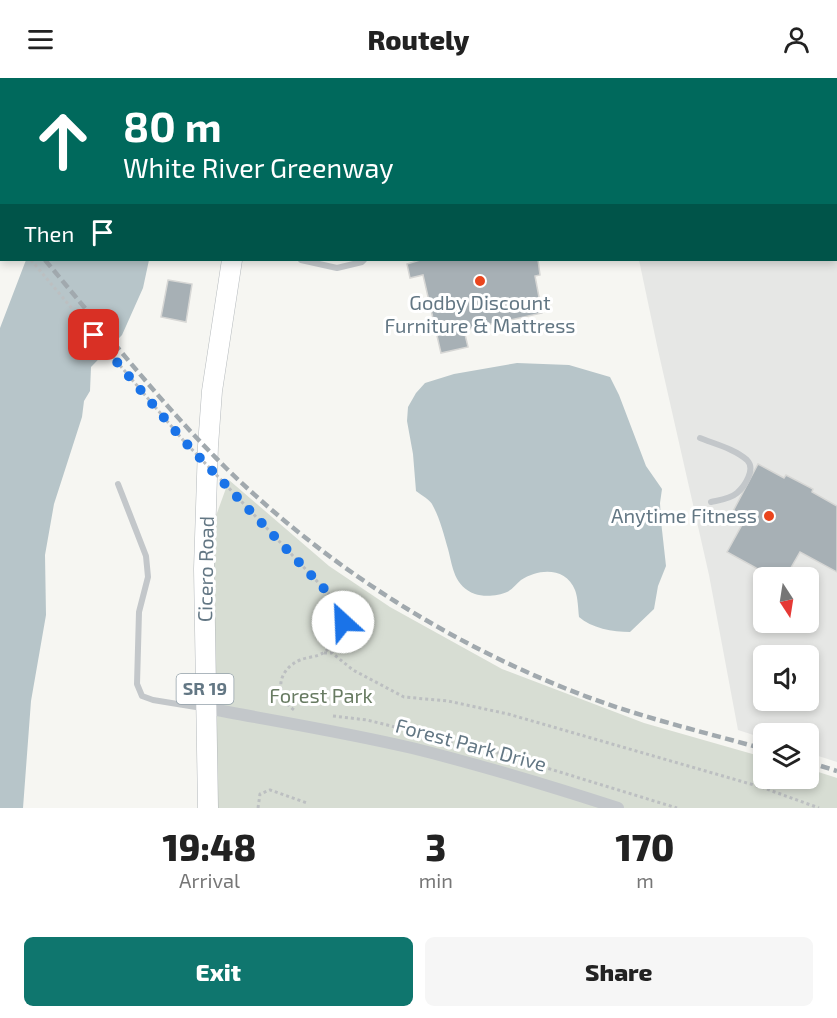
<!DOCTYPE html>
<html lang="en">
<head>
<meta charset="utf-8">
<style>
	:root { --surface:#fff; --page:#f6f6f6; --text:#222; --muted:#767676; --accent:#0f766e }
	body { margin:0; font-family:"Exo 2",sans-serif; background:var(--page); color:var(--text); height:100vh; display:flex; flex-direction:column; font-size:22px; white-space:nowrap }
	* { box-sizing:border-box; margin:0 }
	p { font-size:20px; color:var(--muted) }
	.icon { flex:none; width:33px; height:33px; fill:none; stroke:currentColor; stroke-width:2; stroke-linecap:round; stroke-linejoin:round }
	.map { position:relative; height:730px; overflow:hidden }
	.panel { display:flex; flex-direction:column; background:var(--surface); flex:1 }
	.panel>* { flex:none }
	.top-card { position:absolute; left:0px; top:0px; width:837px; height:183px; box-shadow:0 3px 9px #0003; background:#00695c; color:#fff; overflow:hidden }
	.needle { width:39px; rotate:168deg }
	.controls { position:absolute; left:753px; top:489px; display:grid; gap:12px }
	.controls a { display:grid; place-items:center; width:66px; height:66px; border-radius:9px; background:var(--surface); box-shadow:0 3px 9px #0003; font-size:30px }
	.pin { position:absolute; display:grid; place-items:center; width:51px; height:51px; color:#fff; margin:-26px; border-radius:12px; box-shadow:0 3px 9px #0006 }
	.me { position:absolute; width:66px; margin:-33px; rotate:335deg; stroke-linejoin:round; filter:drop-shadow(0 0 4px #0008) }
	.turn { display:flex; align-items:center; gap:21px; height:126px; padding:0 24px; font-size:27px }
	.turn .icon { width:78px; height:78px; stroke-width:2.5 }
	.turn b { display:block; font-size:42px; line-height:51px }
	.then { display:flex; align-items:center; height:57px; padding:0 24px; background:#0003; gap:12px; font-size:22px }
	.eta { display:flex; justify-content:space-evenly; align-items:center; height:102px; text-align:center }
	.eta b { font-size:36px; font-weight:800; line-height:42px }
	.button { display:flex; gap:12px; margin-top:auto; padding:12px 24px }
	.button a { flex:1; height:69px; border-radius:9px; background:var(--accent); color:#fff; font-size:24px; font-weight:800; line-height:69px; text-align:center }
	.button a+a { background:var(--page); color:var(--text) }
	header { display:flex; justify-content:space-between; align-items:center; height:78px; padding:0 24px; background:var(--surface); font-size:27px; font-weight:800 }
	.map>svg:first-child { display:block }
	.built { fill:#e6e7e5; fill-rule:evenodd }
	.green { fill:#d7ddd3 }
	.water { fill:#b7c5c9 }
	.building { fill:#a7b0b5; stroke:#d7d7d5; stroke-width:1.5 }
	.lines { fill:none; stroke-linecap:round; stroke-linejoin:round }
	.secondary-casing { stroke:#b3b9bd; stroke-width:18 }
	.primary-casing { stroke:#b4b9bc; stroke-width:21 }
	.path { stroke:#bcbfc1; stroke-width:3; stroke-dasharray:3 3; stroke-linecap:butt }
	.lane { stroke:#c3c7ca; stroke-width:6 }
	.street { stroke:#c3c7ca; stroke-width:12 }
	.secondary { stroke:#fff; stroke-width:16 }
	.primary { stroke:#fff; stroke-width:20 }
	.rail { stroke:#a1a9ae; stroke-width:4.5; stroke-dasharray:9 4.5; stroke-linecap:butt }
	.path-bridge { stroke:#bcbfc1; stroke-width:3; stroke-dasharray:3 3; stroke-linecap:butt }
	.route { stroke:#1a73e8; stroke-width:10; stroke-dasharray:0 18 }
	.poi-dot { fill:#ea451d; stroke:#fff; stroke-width:2 }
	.labels { text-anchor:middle; stroke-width:6; stroke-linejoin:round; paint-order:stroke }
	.shield { fill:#fff; stroke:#92a0a9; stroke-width:1.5 }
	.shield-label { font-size:18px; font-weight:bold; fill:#637784 }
	.poi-label { font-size:20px; fill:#637784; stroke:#fff }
	.street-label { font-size:20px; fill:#637784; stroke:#fff }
	.park-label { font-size:20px; fill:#687b62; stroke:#fff }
</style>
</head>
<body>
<header><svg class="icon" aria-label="menu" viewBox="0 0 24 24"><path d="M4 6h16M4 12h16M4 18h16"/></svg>Routely<svg class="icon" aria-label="person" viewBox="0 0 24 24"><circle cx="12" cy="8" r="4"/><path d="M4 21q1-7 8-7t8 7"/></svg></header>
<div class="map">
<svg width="837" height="730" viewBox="0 0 837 730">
	<rect width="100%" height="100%" fill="#f6f6f2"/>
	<path class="built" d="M 837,78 L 837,684 L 809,675 L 808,656 L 764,656 L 763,660 L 738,652 L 709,497 L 658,272 L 639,182 L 836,182 ZM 764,500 L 808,500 L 808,544 L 764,544 ZM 764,578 L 808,578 L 808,622 L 764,622 Z"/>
	<path class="green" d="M 616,0 L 816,0 L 816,1 L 616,2 Z
		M 229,402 L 329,488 L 390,529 L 502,591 L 644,645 L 763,679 L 764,700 L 808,700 L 809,691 L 834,699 L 837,700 L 837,730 L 211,730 L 205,468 Z"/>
	<path class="water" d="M 26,182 L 149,182 L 143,210 L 122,257 L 91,289 L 90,313 L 84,323 L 82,339 L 54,426 L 45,477 L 46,537 L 31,623 L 23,730 L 0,730 L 0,250 Z
		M 517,285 L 569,287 L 610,299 L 619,317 L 646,388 L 662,411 L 660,425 L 661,443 L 666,488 L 658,508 L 654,531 L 630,554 C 613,554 591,550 579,539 C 578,530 578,520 575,512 C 566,489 539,490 521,502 C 516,506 513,511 507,514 C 499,518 483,519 475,516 C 454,508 453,490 448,471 C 444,457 440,441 433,428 C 431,422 421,417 416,413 L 413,376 L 407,343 L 408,329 L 416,315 L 425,305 L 454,296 Z"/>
	<path class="building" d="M 420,182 L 538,182 L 540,197 L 535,198 L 542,235 L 464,252 L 468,269 L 441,275 L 423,197 L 410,200 L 407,186 Z
		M 168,202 L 192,206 L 186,244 L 161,239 Z
		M 758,386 L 784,400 L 786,397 L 813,411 L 812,414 L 837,428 L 837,494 L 800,474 L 785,500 L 774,500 L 727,474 L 744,443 L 731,437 Z"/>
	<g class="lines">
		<g class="secondary-casing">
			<path id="secondary" d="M 513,0 L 516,2
				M 836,56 L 837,56"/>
		</g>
		<g class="primary-casing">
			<path id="primary" d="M 290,2 L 291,0
				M 208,730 L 204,491 L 208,368 L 212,313 L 232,182"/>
		</g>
		<path class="path" d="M 70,2 L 71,0
			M 0,125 L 2,123
			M 0,143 L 2,145
			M 31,182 L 183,362
			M 225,406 L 330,517 L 342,536 L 343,554 C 337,561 331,570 323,575 C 317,579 307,579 300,582 C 277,592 274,617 294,632
			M 324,575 L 332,575 L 353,592 L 404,619 L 448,623 L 508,636 L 761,709 L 819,730
			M 333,638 L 367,642 L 488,672 L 677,730
			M 258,730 L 260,716 L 270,712 L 307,725"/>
		<path class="lane" d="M 301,182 L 337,190 L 362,184 L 364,182
			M 700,360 C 715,366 735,371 747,382 C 756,391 745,408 737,415 C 730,421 720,422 711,424
			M 118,406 L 146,478 L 148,499 L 139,534 L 137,606 L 142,618 L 153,622 L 202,630"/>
		<path class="street" d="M 206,630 C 275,643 344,654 412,670 C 481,687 550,708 618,730"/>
		<use href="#secondary" class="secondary"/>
		<use href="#primary" class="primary"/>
		<path class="rail" d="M 0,128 L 2,130
			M 45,182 C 104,252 161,326 227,391 C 329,490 452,568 585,618 C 643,640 704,654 764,671
			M 808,684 L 837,693"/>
		<path class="path-bridge" d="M 183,362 L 225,406"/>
	</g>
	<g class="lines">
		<path class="route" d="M 94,257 L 183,362 L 330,517 L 338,527 L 343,544"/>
	</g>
	<g class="poi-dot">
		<circle cx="480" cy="203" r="6"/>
		<circle cx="769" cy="438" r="6"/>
	</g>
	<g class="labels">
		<rect class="shield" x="176.5" y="596" width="57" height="30" rx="4.5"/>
		<g class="shield-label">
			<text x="205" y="617">SR 19</text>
		</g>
		<g class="poi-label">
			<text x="480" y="232">Godby Discount<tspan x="480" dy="23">Furniture &amp; Mattress</tspan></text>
			<text x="757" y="445" text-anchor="end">Anytime Fitness</text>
		</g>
		<g class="street-label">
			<text transform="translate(206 491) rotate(-89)" y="7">Cicero Road</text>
			<text transform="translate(471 667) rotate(15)" y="7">Forest Park Drive</text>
		</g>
		<g class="park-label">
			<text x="321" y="625">Forest Park</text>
		</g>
	</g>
</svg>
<div class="controls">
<a><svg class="needle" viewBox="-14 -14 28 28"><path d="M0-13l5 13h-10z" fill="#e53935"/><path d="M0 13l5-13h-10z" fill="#767676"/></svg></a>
<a><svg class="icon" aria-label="sound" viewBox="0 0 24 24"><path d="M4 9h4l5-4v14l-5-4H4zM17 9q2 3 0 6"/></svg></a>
<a><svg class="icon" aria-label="layers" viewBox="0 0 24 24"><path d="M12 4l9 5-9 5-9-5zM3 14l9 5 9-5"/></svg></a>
</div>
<div class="pin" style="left:94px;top:257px;background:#d93025"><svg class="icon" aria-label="arrive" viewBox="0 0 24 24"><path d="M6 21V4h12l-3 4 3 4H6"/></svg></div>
<svg class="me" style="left:343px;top:544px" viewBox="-20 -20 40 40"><circle r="19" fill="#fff"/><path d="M0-13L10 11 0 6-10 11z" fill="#1a73e8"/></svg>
<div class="top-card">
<div class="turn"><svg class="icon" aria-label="ahead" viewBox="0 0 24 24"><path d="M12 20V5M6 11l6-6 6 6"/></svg><div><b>80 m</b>White River Greenway</div></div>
<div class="then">Then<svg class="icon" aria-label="arrive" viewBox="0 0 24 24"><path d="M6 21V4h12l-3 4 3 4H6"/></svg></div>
</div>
</div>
<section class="panel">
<div class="eta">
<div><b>19:48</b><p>Arrival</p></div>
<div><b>3</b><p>min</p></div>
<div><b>170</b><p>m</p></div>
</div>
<div class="button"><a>Exit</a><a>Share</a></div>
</section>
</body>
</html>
